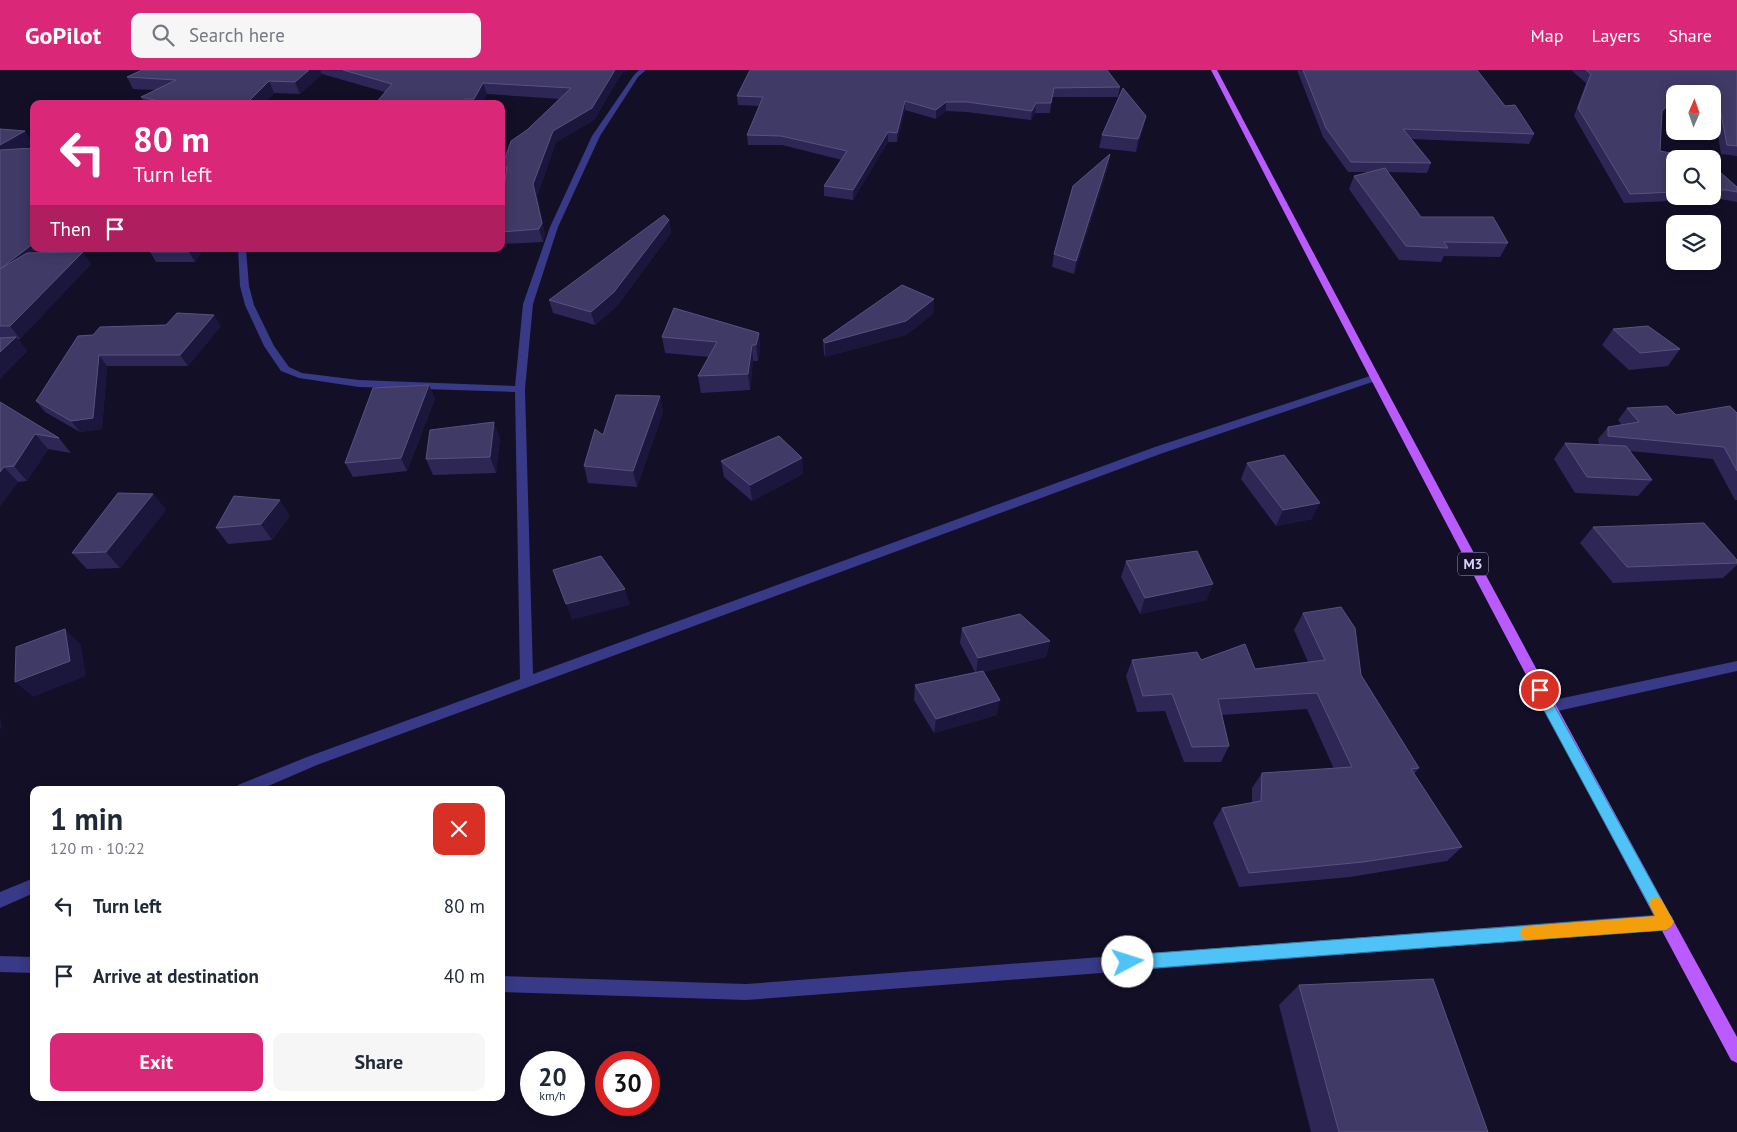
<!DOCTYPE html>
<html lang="en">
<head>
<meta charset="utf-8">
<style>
	:root { --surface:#fff; --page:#f6f6f7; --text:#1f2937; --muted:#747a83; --accent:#db2777 }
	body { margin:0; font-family:"PT Sans",sans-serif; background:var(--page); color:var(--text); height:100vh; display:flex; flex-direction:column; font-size:19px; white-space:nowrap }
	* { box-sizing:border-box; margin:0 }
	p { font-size:16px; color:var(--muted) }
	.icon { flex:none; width:28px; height:28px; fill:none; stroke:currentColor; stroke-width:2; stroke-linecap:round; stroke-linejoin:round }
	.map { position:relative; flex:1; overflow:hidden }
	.sheet { position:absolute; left:30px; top:716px; width:475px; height:315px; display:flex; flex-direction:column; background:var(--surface); border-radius:10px; box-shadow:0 2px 12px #0003 }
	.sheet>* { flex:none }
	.top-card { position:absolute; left:30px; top:30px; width:475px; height:152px; border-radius:10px; box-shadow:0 2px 12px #0003; background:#db2777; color:#fff; overflow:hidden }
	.needle { width:32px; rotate:2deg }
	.fabs { position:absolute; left:1666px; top:15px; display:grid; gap:10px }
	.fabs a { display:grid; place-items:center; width:55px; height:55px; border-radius:10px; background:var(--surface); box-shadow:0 2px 12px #0003; font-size:25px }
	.speed { position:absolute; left:520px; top:981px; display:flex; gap:10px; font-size:25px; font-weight:700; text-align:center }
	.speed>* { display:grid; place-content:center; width:65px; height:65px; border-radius:50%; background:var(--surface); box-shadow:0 2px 12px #0003; line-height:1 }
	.speed small { font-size:12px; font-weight:400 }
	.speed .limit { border:8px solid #d22; background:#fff; color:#111 }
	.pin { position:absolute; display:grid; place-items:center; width:42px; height:42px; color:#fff; margin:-21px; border:2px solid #fff; border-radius:50%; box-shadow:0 1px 5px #0007 }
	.me { position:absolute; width:55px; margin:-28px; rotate:85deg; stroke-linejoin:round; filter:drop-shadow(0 0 4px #0008) }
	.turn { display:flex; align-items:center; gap:18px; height:105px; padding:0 20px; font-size:22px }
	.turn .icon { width:65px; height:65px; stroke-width:2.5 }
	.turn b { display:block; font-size:35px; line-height:42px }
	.then { display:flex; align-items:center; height:48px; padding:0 20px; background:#0003; gap:10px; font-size:19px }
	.round { display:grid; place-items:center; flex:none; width:52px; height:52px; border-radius:10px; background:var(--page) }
	.head { display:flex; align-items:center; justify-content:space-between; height:85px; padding:0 20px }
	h1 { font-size:30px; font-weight:600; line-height:38px }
	.button { display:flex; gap:10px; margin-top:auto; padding:10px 20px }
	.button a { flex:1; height:58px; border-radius:10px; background:var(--accent); color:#fff; font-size:20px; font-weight:600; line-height:58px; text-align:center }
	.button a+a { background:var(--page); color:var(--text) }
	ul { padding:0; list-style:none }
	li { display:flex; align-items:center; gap:15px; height:70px; padding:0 20px }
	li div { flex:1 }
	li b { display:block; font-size:19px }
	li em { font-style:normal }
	header { display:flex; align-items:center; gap:30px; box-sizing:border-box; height:70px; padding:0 25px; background:var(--accent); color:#fff }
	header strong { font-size:24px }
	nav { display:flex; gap:28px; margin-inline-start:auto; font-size:18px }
	.search { width:350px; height:45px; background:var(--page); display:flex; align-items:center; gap:12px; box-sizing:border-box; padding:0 18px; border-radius:10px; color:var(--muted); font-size:19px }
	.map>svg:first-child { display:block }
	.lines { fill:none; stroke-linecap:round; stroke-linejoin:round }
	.minor { fill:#383987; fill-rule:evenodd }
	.major { fill:#ba5bff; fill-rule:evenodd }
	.wall { fill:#2e2755 }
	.shaded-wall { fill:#1b163b }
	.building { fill:#403a67; stroke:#58527f }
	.route { fill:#4fc3f7; stroke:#337fa1 }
	.slow { fill:#f59e0b }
	.labels { text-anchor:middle; stroke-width:4.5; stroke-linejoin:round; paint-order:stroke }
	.shield { fill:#120f27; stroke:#9c99be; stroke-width:1 }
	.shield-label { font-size:14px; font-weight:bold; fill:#d7d4ff }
</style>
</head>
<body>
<header>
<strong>GoPilot</strong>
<div class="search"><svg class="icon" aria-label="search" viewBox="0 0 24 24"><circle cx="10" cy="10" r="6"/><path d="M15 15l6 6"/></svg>Search here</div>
<nav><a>Map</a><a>Layers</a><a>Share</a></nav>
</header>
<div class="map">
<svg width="1737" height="1062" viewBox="0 0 1737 1062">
	<rect width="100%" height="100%" fill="#120f27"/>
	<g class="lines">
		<path class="minor" d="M 639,0 L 646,0 L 638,7 L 600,66 L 558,157 L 533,234 L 525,319 L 533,604 L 1155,377 L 1370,306 L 1374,305 L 1379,308 L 1378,310 L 1163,383 L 317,695 L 259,720 L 236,720 L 238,715 L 307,687 L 520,609 L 515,322 L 359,317 L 299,308 L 281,301 L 264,276 L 245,235 L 240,216 L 238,179 L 246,179 L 249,216 L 254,235 L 274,276 L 289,297 L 302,303 L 359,310 L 515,316 L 523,234 L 550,157 L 592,66 L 634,5 Z
			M 1737,591 L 1737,601 L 1549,643 L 1544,641 L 1542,637 L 1544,633 L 1549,631 Z
			M 34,808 L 34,823 L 0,838 L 0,822 Z
			M 1666,844 L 1672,846 L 1674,852 L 1672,858 L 1666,860 L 746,930 L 501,922 L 501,906 L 746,914 Z
			M 0,886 L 34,887 L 34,903 L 0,902 Z"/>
		<path class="major" d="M 1211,0 L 1217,0 C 1387,324 1561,646 1737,967 L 1737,993 L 1731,990 C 1555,661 1381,332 1211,0 Z"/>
	</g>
	<path class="wall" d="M 142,0 L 627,0 L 622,3 L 594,50 L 556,72 L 537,126 L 545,165 L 543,172 L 502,174 L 501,136 L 505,107 L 502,97 L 527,60 L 560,29 L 487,24 L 481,34 L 375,34 L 385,22 L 322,4 L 300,24 L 274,23 L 263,34 L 145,34 L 141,27 L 156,20 L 133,19 L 127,7 Z
		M 750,0 L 1120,17 L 1118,27 L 1052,27 L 1050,43 L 1035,43 L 1031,50 L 967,42 L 946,41 L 936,49 L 905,40 L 897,72 L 888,72 L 853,130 L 824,126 L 824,116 L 842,90 L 782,75 L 748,75 L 747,65 L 760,36 L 738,35 L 737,26 Z
		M 1297,0 L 1477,0 L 1505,36 L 1534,64 L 1529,74 L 1411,69 L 1431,93 L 1427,103 L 1388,102 L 1421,147 L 1508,173 L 1500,187 L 1444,186 L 1441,192 L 1399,190 L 1349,119 L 1354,106 L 1369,102 L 1348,102 L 1323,67 Z
		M 1571,0 L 1737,0 L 1737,86 L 1721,84 L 1714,41 L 1712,41 L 1712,24 L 1675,24 L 1675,32 L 1662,44 L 1660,81 L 1675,89 L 1675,126 L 1712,126 L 1712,95 L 1737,117 L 1737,132 L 1720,129 L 1624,133 L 1574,46 L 1586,13 Z
		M 1146,46 L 1143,59 L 1136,82 L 1099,78 L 1102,65 Z
		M 0,59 L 33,73 L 24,78 L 34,179 L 52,179 L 47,182 L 91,194 L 20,269 L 18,269 L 27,281 L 0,309 Z
		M 1110,84 L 1108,97 L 1074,204 L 1052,197 L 1054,184 Z
		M 669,150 L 671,163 L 617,236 L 595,255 L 553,243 L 549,230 Z
		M 203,179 L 195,192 L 156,192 L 150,182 Z
		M 934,229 L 934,243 L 906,265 L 825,287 L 824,284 L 823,270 Z
		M 221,256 L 188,296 L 107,296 L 102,359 L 80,362 L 45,342 L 36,331 L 78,266 Z
		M 1613,259 L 1680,279 L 1668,296 L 1629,300 L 1602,275 Z
		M 759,263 L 760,279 L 758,291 L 753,291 L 750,320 L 701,323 L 698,306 L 709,287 L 665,283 L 662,267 Z
		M 429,315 L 435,329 L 407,401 L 353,407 L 345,393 Z
		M 660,326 L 663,342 L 637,417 L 588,413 L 584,396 L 603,365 Z
		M 0,332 L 59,368 L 71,383 L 48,379 L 27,411 L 18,412 L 0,436 Z
		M 1627,338 L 1676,345 L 1737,343 L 1737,430 L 1735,430 L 1713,389 L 1630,381 L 1652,410 L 1638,426 L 1575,423 L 1554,389 L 1565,373 L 1599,375 L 1598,369 L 1608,357 L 1622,355 L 1618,350 Z
		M 500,368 L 496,403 L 433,405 L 426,389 Z
		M 802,388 L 803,404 L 752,431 L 724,407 L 721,391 Z
		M 1247,393 L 1312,449 L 1276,456 L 1241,409 Z
		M 153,424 L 166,440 L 120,498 L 87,499 L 72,483 Z
		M 290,446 L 272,470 L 228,474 L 216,458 Z
		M 1593,457 L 1737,490 L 1737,495 L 1723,508 L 1613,513 L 1580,473 Z
		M 1126,491 L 1207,530 L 1140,544 L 1121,507 Z
		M 1303,543 L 1361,605 L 1419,698 L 1414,704 L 1462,777 L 1447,791 L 1350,807 L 1239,817 L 1213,753 L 1222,738 L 1252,733 L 1252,718 L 1262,703 L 1334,699 L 1307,639 L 1222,645 L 1229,676 L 1221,692 L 1184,692 L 1165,641 L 1137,642 L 1126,606 L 1132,590 L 1201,590 L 1255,599 L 1308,592 L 1294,560 Z
		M 962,558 L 1050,571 L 1046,587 L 983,602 L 997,645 L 934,663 L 914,630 L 915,615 L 975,602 L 960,573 Z
		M 1299,915 L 1488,1062 L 1311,1062 L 1279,935 Z"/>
	<path class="shaded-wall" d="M 309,0 L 320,0 L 322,4 L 300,24 L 295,12 Z
		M 615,0 L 627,0 L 622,3 L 594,50 L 556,72 L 537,126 L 545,165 L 543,172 L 539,159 L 533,114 L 553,61 Z
		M 269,11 L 274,23 L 263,34 L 246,34 Z
		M 483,13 L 487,24 L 481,34 L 475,34 L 474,29 Z
		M 1689,15 L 1684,24 L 1680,24 Z
		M 1675,28 L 1675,32 L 1657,49 L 1662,41 Z
		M 465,29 L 466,34 L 462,34 Z
		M 905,31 L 905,40 L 897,72 L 897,63 Z
		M 946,32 L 946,41 L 936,49 L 936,40 Z
		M 1036,33 L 1035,43 L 1031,50 L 1032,41 Z
		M 1146,46 L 1143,59 L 1136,82 L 1138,69 Z
		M 25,61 L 33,73 L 0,91 L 0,75 Z
		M 888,62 L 888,72 L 853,130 L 853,120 Z
		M 1110,84 L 1108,97 L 1074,204 L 1076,191 Z
		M 669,150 L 671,163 L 617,236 L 595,255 L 591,242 Z
		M 34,173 L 34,179 L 52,179 L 10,212 L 0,199 Z
		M 191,179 L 203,179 L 195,192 L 189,182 Z
		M 83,182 L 91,194 L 20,269 L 10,256 Z
		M 934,229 L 934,243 L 906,265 L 825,287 L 825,273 Z
		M 214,245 L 221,256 L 188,296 L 180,285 Z
		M 759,263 L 760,279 L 758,291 L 756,275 Z
		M 16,267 L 27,281 L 0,309 L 0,282 Z
		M 752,275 L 753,291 L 750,320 L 748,304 Z
		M 99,285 L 107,296 L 102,359 L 80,362 L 71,351 Z
		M 429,315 L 435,329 L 407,401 L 401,388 Z
		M 660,326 L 663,342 L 637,417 L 633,401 Z
		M 494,352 L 500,368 L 496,403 L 490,387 Z
		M 35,364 L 48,379 L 27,411 L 14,396 Z
		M 802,388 L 803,404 L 752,431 L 750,415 Z
		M 4,397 L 18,412 L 0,436 L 0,402 Z
		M 153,424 L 166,440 L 120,498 L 106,482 Z
		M 280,430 L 290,446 L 272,470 L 261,454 Z
		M 1320,433 L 1312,449 L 1276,456 L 1283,440 Z
		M 1213,514 L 1207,530 L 1140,544 L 1145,528 Z
		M 625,519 L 630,535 L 572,550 L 566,534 Z
		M 65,559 L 81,575 L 86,606 L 33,627 L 15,612 Z
		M 1050,571 L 1046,587 L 976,604 L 978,588 Z
		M 1000,630 L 997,645 L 934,663 L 936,649 Z
		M 0,646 L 2,658 L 0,659 Z"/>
	<path class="building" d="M 142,0 L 309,0 L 295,12 L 269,11 L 246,34 L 172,34 L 141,27 L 176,10 L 127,7 Z
		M 343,0 L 615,0 L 592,38 L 553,61 L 533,114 L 542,153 L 539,159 L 501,162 L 501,136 L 507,97 L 502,97 L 511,71 L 527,60 L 571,18 L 483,13 L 474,29 L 465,29 L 462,34 L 375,34 L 392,14 Z
		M 750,0 L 1107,0 L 1120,17 L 1054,18 L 1051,33 L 1036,33 L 1032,41 L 967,32 L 946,32 L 936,40 L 905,31 L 897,63 L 888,62 L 853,120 L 824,116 L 847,81 L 781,66 L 747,65 L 763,27 L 737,26 Z
		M 1303,0 L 1477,0 L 1505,36 L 1515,35 L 1534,64 L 1403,59 L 1431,93 L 1351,92 L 1326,58 Z
		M 1586,0 L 1737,0 L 1737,76 L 1727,75 L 1719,33 L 1712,33 L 1712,24 L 1698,24 L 1689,15 L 1680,24 L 1675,24 L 1675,28 L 1662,41 L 1660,81 L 1704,89 L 1675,89 L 1675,122 L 1630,124 L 1578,38 L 1591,4 Z
		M 1123,18 L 1146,46 L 1138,69 L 1102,65 Z
		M 0,59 L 25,61 L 0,75 Z
		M 34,78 L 34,173 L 0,199 L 27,183 L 83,182 L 10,256 L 0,256 L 0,80 Z
		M 1110,84 L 1076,191 L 1054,184 L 1073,116 Z
		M 1712,95 L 1737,117 L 1737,122 L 1726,120 L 1712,120 Z
		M 1385,98 L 1421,147 L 1493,147 L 1508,173 L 1444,172 L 1448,178 L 1406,176 L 1354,106 Z
		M 664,145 L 669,150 L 614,222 L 591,242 L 549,230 Z
		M 152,179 L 191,179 L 189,182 L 150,182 Z
		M 902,215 L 934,229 L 906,251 L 825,273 L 823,270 Z
		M 674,238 L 759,263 L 756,275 L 752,275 L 748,304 L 698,306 L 717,272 L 662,267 Z
		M 177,243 L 214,245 L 180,285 L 99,285 L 93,348 L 71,351 L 36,331 L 78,266 L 93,265 L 100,257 L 166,255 Z
		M 1648,256 L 1680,279 L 1640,283 L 1613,259 Z
		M 16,267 L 0,282 L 0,268 Z
		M 429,315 L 401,388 L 345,393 L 373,318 Z
		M 616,325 L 660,326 L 633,401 L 584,396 L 595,359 L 603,365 Z
		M 0,332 L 59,368 L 35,364 L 14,396 L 4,397 L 0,402 Z
		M 1667,336 L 1676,345 L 1730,336 L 1737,343 L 1737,401 L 1724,377 L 1608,366 L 1608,357 L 1639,352 L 1627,338 Z
		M 494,352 L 490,387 L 426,389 L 430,360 Z
		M 779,366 L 802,388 L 750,415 L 721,391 Z
		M 1565,373 L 1626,376 L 1652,410 L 1587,407 Z
		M 1284,385 L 1320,433 L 1283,440 L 1247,393 Z
		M 118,423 L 153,424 L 106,482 L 72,483 Z
		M 234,426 L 280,430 L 261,454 L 216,458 Z
		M 1704,453 L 1737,490 L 1737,493 L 1627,497 L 1593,457 Z
		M 1197,481 L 1213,514 L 1145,528 L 1126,491 Z
		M 601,486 L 625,519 L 566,534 L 553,500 Z
		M 1341,537 L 1355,558 L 1361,605 L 1419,698 L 1411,699 L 1462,777 L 1363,792 L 1249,803 L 1222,738 L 1261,731 L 1262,703 L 1352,697 L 1317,623 L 1218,629 L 1229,676 L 1192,677 L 1172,624 L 1143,626 L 1132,590 L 1197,582 L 1201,590 L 1245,574 L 1255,599 L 1325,590 L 1303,543 Z
		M 1020,544 L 1050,571 L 978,588 L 962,558 Z
		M 65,559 L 70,591 L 15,612 L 16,577 Z
		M 983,601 L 1000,630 L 936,649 L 915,615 Z
		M 1433,909 L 1488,1062 L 1339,1062 L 1299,915 Z"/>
	<path class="route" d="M 1540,615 L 1544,617 L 1671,847 L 1674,852 L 1671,857 L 1666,860 L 1128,900 L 1123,898 L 1121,892 L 1123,887 L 1128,885 L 1655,846 L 1533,620 L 1535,617 Z"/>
	<path class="slow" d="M 1656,827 L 1661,829 L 1674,852 L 1671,857 L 1666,860 L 1527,870 L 1522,868 L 1520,863 L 1522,858 L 1527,856 L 1655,846 L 1649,834 L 1651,829 Z"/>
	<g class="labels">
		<rect class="shield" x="1458" y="482.5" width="30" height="23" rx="4"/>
		<g class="shield-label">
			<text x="1473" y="499">M3</text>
		</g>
	</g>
</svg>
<div class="fabs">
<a><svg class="needle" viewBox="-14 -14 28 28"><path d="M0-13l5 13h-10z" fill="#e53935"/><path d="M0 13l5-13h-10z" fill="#747a83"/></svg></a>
<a><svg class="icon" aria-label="search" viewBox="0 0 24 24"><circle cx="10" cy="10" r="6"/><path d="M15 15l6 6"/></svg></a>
<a><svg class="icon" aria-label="layers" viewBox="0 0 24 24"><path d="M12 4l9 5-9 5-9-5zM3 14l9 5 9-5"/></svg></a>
</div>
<div class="speed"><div>20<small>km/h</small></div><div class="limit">30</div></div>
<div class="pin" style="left:1540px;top:620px;background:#d93025"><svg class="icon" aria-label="arrive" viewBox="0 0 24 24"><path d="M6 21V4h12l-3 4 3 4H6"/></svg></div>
<svg class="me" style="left:1128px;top:892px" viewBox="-20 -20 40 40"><circle r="19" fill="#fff"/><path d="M0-13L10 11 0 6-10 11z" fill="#4fc3f7"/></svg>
<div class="top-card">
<div class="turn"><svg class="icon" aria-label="left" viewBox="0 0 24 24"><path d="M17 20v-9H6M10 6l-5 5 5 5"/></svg><div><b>80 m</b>Turn left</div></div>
<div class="then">Then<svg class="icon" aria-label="arrive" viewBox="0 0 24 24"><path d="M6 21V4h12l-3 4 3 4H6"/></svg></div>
</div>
<section class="sheet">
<div class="head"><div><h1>1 min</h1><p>120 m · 10:22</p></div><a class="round" style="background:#d93025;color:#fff"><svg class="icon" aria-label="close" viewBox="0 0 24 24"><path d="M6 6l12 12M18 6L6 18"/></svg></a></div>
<ul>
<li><svg class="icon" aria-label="left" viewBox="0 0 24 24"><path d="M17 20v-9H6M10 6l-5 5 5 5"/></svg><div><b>Turn left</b></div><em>80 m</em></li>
<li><svg class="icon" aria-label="arrive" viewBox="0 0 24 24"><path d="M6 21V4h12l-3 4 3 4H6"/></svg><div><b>Arrive at destination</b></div><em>40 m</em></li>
</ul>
<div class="button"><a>Exit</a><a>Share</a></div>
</section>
</div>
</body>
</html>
